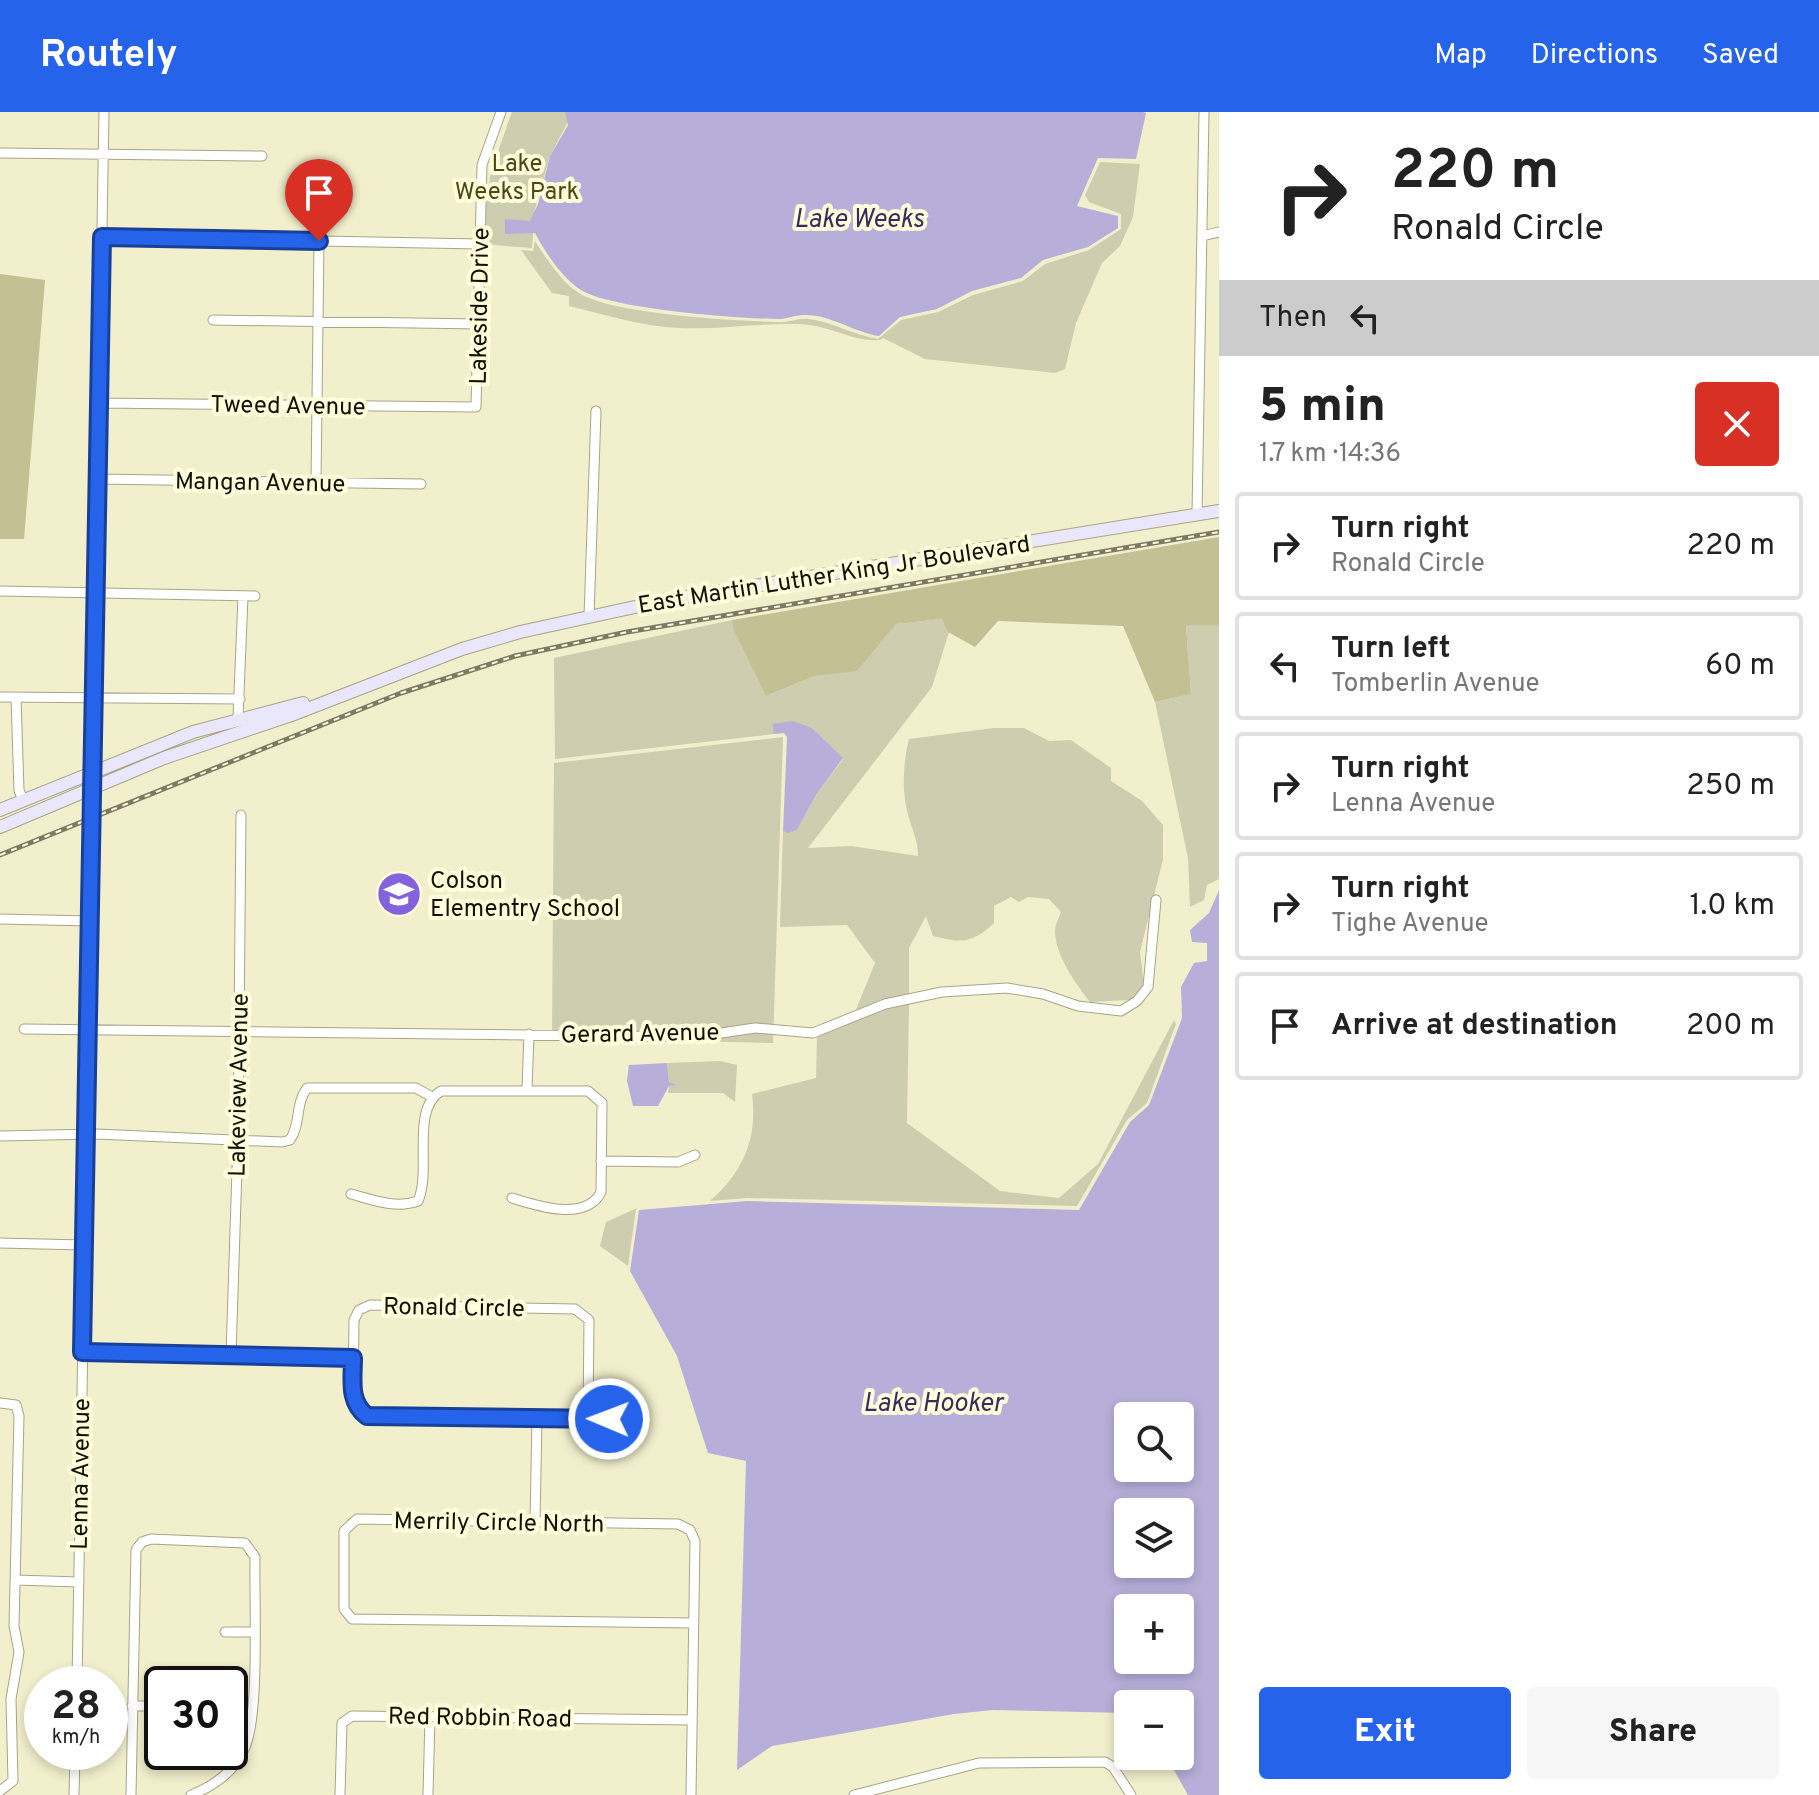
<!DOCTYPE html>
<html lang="en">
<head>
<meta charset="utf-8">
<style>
	:root { --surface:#fff; --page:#f6f6f6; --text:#222; --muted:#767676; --line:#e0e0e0; --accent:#2563eb }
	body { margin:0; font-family:Overpass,sans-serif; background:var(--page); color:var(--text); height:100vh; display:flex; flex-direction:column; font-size:30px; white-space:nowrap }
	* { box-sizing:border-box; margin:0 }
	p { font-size:26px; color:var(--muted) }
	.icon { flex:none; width:44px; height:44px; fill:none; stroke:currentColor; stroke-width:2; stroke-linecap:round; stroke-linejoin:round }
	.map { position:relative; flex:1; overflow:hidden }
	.sheet { display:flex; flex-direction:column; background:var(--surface); width:600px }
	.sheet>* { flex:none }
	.guide { background:#fff; color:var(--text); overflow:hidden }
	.controls { position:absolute; left:1114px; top:1290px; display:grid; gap:16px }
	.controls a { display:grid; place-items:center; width:80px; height:80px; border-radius:8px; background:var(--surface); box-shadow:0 4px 12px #0003; font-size:40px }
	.speed { position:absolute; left:24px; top:1554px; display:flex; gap:16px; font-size:40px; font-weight:700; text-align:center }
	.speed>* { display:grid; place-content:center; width:104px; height:104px; border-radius:50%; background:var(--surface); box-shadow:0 4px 12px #0003; line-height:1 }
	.speed small { font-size:20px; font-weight:400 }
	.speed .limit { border:4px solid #111; border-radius:12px; background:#fff; color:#111 }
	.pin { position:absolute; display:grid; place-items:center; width:68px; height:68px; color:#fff; margin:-82px -34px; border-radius:50% 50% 50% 0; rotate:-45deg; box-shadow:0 0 8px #0007 }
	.pin .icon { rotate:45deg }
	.me { position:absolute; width:88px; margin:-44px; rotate:271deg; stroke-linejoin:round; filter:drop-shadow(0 0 6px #0008) }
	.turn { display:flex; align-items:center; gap:28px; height:168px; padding:0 40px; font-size:36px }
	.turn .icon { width:104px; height:104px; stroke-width:2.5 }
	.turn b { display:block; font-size:56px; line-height:68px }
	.then { display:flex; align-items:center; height:76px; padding:0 40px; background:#0003; gap:16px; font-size:30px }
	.round { display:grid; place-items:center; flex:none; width:84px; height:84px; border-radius:8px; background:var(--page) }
	.overview { display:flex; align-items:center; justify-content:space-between; height:136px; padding:0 40px }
	h1 { font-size:48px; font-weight:800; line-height:60px }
	.primary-button { display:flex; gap:16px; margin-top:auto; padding:16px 40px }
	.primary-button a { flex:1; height:92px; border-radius:8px; background:var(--accent); color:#fff; font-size:32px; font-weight:800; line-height:92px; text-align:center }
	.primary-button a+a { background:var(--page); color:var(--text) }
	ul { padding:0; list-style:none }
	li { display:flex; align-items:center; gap:24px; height:108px; margin:0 16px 12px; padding:0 24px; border:4px solid var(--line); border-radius:8px }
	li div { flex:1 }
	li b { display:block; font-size:30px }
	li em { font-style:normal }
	header { display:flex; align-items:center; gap:48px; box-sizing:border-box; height:112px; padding:0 40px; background:var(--accent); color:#fff }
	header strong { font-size:38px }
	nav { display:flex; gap:44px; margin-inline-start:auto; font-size:28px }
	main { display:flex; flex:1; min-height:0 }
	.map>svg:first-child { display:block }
	.green { fill:#cfcdaf }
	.forest { fill:#c3c094 }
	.water { fill:#b7afd9; fill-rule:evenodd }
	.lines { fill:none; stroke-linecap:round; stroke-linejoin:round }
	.minor-casing { stroke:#a7a585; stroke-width:11 }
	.secondary-casing { stroke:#a7a585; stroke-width:14 }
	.minor { stroke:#fff; stroke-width:9 }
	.secondary { stroke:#eae6fb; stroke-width:12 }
	.rail-casing { stroke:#7c7a64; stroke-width:5 }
	.rail { stroke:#fffdda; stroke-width:2; stroke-dasharray:6; stroke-linecap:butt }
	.route-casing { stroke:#184099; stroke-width:20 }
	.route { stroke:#2563eb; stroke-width:14 }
	.labels { text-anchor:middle; stroke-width:8; stroke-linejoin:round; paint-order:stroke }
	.park-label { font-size:24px; fill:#4d4813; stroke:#fffdda }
	.street-label { font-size:24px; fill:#131207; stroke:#fffdda }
	.poi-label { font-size:24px; fill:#131207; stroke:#fffdda; text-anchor:start }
	.water-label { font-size:26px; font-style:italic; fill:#392b60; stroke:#fffdda }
</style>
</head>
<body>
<header>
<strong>Routely</strong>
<nav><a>Map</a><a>Directions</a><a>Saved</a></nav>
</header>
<main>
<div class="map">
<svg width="1219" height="1683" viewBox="0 0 1219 1683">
	<rect width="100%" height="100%" fill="#f2efcd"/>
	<path class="green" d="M 512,0 L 573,0 L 550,44 L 535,97 L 532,136 L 480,132 L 491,59 Z
		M 1100,50 L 1140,52 L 1133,105 L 1120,134 L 1102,151 L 1076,211 L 1065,257 L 1055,261 L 925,247 L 883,226 L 880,228 C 851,230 828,212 797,212 C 757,211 718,218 679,216 C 643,215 604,202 569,194 L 569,184 L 552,181 L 521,138 L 533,139 L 535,129 C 546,146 561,170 579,181 C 611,202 736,209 778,210 C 788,211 798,206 808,207 C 834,210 853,223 878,227 L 901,208 L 938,200 L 973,183 L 1023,169 L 1045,152 L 1089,138 L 1121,117 L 1121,102 L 1089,90 L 1085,83 Z
		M 942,507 L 949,520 L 932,575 L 808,736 L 851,734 L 918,744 C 918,729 913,720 909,706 C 901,680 903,652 909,627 L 994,616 L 1024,616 L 1049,629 L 1071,628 L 1111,656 L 1111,669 L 1142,689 L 1163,713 L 1163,747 L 1140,840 L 1144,873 L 1130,888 L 1090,890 C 1076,872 1055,843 1055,819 C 1055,814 1059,805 1061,800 L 1049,787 L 1028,785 L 1019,790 L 1011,785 L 994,794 L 994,811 C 972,832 961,831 933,824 L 926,804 L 909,836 L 909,883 L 855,900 L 875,851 L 847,813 L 780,815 L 783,719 L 797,718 L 816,683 L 843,647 L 812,616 L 774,612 L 774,622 L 555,647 L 554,546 L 732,508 L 766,584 L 815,564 L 857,558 L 896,512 Z
		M 1186,513 L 1219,513 L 1219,767 L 1207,773 L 1204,788 L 1190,795 L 1188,746 L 1155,590 L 1191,582 Z
		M 783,625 L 773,931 L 552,926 L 554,651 Z
		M 909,891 L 907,1011 L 1000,1079 L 1059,1086 L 1098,1052 L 1174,908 L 1176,912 L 1147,991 L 1127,1008 L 1077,1094 L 747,1086 L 710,1089 C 743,1060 758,1026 752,982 L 816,966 L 817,924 L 886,896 Z
		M 720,949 L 737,953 L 735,990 L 723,981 L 668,981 L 669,974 L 676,973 L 669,971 L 667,951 Z
		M 637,1096 L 636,1097 L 628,1154 L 600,1134 L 606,1110 Z"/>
	<path class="forest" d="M 0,162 L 45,168 L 24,427 L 0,427 Z
		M 1219,425 L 1219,513 L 1186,513 L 1191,582 L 1155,590 L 1123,514 L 998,509 L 975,535 L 948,520 L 942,507 L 896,512 L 857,559 L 815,564 L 766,584 L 734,518 L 732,508 Z"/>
	<path class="water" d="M 565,0 L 1143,0 L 1146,1 L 1136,47 L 1098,46 L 1077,94 L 1118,104 L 1118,116 L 1088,135 L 1043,148 L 1021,166 L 972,179 L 937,197 L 900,205 L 879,224 C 853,220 830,202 803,203 C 795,203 787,207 779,207 C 742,207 610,197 581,178 C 562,166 545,140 535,121 L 505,122 L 505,107 L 530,109 L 538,92 L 550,44 L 568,13 Z
		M 793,609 L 812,616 L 843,646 L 816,683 L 797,718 L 788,721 L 783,719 L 787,625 L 784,621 L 774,622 L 773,612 Z
		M 1219,778 L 1219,1683 L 1188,1683 L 1166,1644 L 1180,1644 L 1180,1592 L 1128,1592 L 1128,1601 L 993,1598 L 954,1602 L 772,1634 L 737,1658 L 746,1349 L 708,1341 L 677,1244 L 630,1159 L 639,1098 L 747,1089 L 1079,1098 L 1130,1010 L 1149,993 L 1182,906 L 1181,875 L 1194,851 L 1207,849 L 1207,831 L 1192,830 L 1190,818 L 1209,801 ZM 1180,1304 L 1180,1356 L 1128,1356 L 1128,1304 ZM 1180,1400 L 1180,1452 L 1128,1452 L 1128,1400 ZM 1180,1496 L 1180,1548 L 1128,1548 L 1128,1496 Z
		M 667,951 L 669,970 L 677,973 L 669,974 L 658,994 L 633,994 L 627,969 L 629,953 Z"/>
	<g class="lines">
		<g class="minor-casing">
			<path id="minor" d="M 0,41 L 262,44
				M 1202,124 L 1219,120
				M 102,125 L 480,132
				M 213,208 L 479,212
				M 99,291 L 476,295 L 482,53 L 501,0
				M 98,367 L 421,372
				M 316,371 L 319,129
				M 1197,403 L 1204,0
				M 0,479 L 255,484
				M 589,505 L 596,299
				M 0,585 L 240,587
				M 16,585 L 19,678 L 23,689
				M 238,606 L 243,484
				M 0,807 L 91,809
				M 24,917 L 694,925 L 755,916 L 813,921 L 885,892 L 942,880 L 1007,876 L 1043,882 L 1078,894 L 1121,899 L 1137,889 L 1148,875 L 1156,788
				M 527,978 L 529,922
				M 0,1024 L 96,1022 L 282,1030 L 290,1028 C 301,1012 295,992 307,976 L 416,976 L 432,985
				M 601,1049 L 678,1050 L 695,1043
				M 351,1082 C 373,1088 396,1097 418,1089 C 432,1057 410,998 441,979 L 588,979 L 602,991 L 601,1080 C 586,1110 537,1094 512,1086
				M 0,1131 L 84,1133
				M 82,1240 L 353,1246
				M 231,1243 L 238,1026 L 241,703
				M 0,1291 L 16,1293 L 19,1304 L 14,1514 L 19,1540 L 11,1587 L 13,1669 L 0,1679
				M 588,1306 L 589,1208 L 575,1197 L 370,1193 L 359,1198 L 354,1208 L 353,1288 L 357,1297 L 367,1304 L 629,1307
				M 535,1410 L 537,1306
				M 15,1468 L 79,1470
				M 225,1520 L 254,1520
				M 77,1572 L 104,0
				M 132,1594 L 161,1594
				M 74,1683 L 75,1640
				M 131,1683 L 136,1438 L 142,1430 L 151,1427 L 245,1431 L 255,1445 C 254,1489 260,1600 245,1635 C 235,1659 214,1674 191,1683
				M 340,1683 L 342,1611 L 352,1604 L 692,1608
				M 428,1683 L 430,1604
				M 691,1683 C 692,1598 694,1514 695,1429 L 690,1418 L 678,1412 L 357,1407 L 344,1419 L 344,1497 L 352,1507 L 694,1511
				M 854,1683 L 979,1651 L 1105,1650 L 1113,1655 L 1131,1683"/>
		</g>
		<g class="secondary-casing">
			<path id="secondary" d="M 0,698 L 193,620 L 303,591
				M 0,715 L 164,646 L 297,601 L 462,537 L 520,520 L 667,488 L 1219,399"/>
		</g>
		<use href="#minor" class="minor"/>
		<use href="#secondary" class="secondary"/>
		<g class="rail-casing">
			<path id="rail" d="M 0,743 L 401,581 L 515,544 L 627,520 L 1219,420"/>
		</g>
		<use href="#rail" class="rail"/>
	</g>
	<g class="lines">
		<g class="route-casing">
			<path id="route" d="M 319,129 L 102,125 L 82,1240 L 353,1246 C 353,1267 348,1290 367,1304 L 609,1307"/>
		</g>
		<use href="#route" class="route"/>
	</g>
	<defs>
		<g id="school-disc" transform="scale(2.3)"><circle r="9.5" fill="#8562dd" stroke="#fffdda"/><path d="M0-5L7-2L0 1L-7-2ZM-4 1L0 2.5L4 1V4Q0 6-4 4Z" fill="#fff"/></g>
	</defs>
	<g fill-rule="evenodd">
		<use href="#school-disc" x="399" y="782"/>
	</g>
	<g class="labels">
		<g class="park-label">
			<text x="517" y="59">Lake<tspan x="517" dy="28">Weeks Park</tspan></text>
		</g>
		<g class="street-label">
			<text transform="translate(479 194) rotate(-89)" y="8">Lakeside Drive</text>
			<text transform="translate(288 293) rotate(1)" y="8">Tweed Avenue</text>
			<text transform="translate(260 370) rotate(1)" y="8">Mangan Avenue</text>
			<text transform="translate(834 462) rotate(-9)" y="8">East Martin Luther King Jr Boulevard</text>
			<text transform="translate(640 921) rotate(-1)" y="8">Gerard Avenue</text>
			<text transform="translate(238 973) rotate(-89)" y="8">Lakeview Avenue</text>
			<text transform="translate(454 1195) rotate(1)" y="8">Ronald Circle</text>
			<text transform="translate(80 1362) rotate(-89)" y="8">Lenna Avenue</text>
			<text transform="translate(499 1410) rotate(1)" y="8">Merrily Circle North</text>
			<text transform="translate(480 1605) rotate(1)" y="8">Red Robbin Road</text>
		</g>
		<g class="poi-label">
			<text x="430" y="776">Colson<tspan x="430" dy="28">Elementry School</tspan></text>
		</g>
		<g class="water-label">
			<text x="859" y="115">Lake Weeks</text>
			<text x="933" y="1299">Lake Hooker</text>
		</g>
	</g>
</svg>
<div class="controls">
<a><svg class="icon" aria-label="search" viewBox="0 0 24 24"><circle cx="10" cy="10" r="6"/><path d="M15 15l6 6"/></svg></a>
<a><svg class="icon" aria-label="layers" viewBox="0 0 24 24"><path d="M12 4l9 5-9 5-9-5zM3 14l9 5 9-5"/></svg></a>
<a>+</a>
<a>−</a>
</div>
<div class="speed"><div>28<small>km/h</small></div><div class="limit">30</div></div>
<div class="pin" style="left:319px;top:129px;background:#d93025"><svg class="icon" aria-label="arrive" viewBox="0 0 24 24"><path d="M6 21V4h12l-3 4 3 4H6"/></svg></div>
<svg class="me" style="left:609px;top:1307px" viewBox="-20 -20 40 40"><circle r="17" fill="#2563eb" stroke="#fff" stroke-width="3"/><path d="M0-11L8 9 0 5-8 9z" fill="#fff"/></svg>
</div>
<section class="sheet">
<div class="guide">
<div class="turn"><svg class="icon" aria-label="right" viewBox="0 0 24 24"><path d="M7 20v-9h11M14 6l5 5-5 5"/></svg><div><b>220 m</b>Ronald Circle</div></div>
<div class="then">Then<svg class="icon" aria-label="left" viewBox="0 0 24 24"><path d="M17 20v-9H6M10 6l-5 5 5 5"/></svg></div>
</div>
<div class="overview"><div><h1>5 min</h1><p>1.7 km · 14:36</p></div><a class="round" style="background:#d93025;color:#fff"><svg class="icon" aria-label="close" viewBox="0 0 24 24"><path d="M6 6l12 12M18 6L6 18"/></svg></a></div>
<ul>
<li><svg class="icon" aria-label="right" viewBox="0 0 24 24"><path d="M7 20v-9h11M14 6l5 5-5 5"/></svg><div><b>Turn right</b><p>Ronald Circle</p></div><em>220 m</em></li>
<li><svg class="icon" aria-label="left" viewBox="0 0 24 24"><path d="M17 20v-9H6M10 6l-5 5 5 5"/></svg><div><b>Turn left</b><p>Tomberlin Avenue</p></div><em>60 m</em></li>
<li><svg class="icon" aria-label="right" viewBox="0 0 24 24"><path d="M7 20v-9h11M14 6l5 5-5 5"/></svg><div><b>Turn right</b><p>Lenna Avenue</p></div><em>250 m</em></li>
<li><svg class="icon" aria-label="right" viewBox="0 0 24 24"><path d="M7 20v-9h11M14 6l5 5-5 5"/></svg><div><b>Turn right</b><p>Tighe Avenue</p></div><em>1.0 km</em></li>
<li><svg class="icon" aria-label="arrive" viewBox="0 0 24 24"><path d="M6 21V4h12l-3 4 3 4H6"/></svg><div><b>Arrive at destination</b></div><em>200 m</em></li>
</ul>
<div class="primary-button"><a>Exit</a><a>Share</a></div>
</section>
</main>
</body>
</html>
